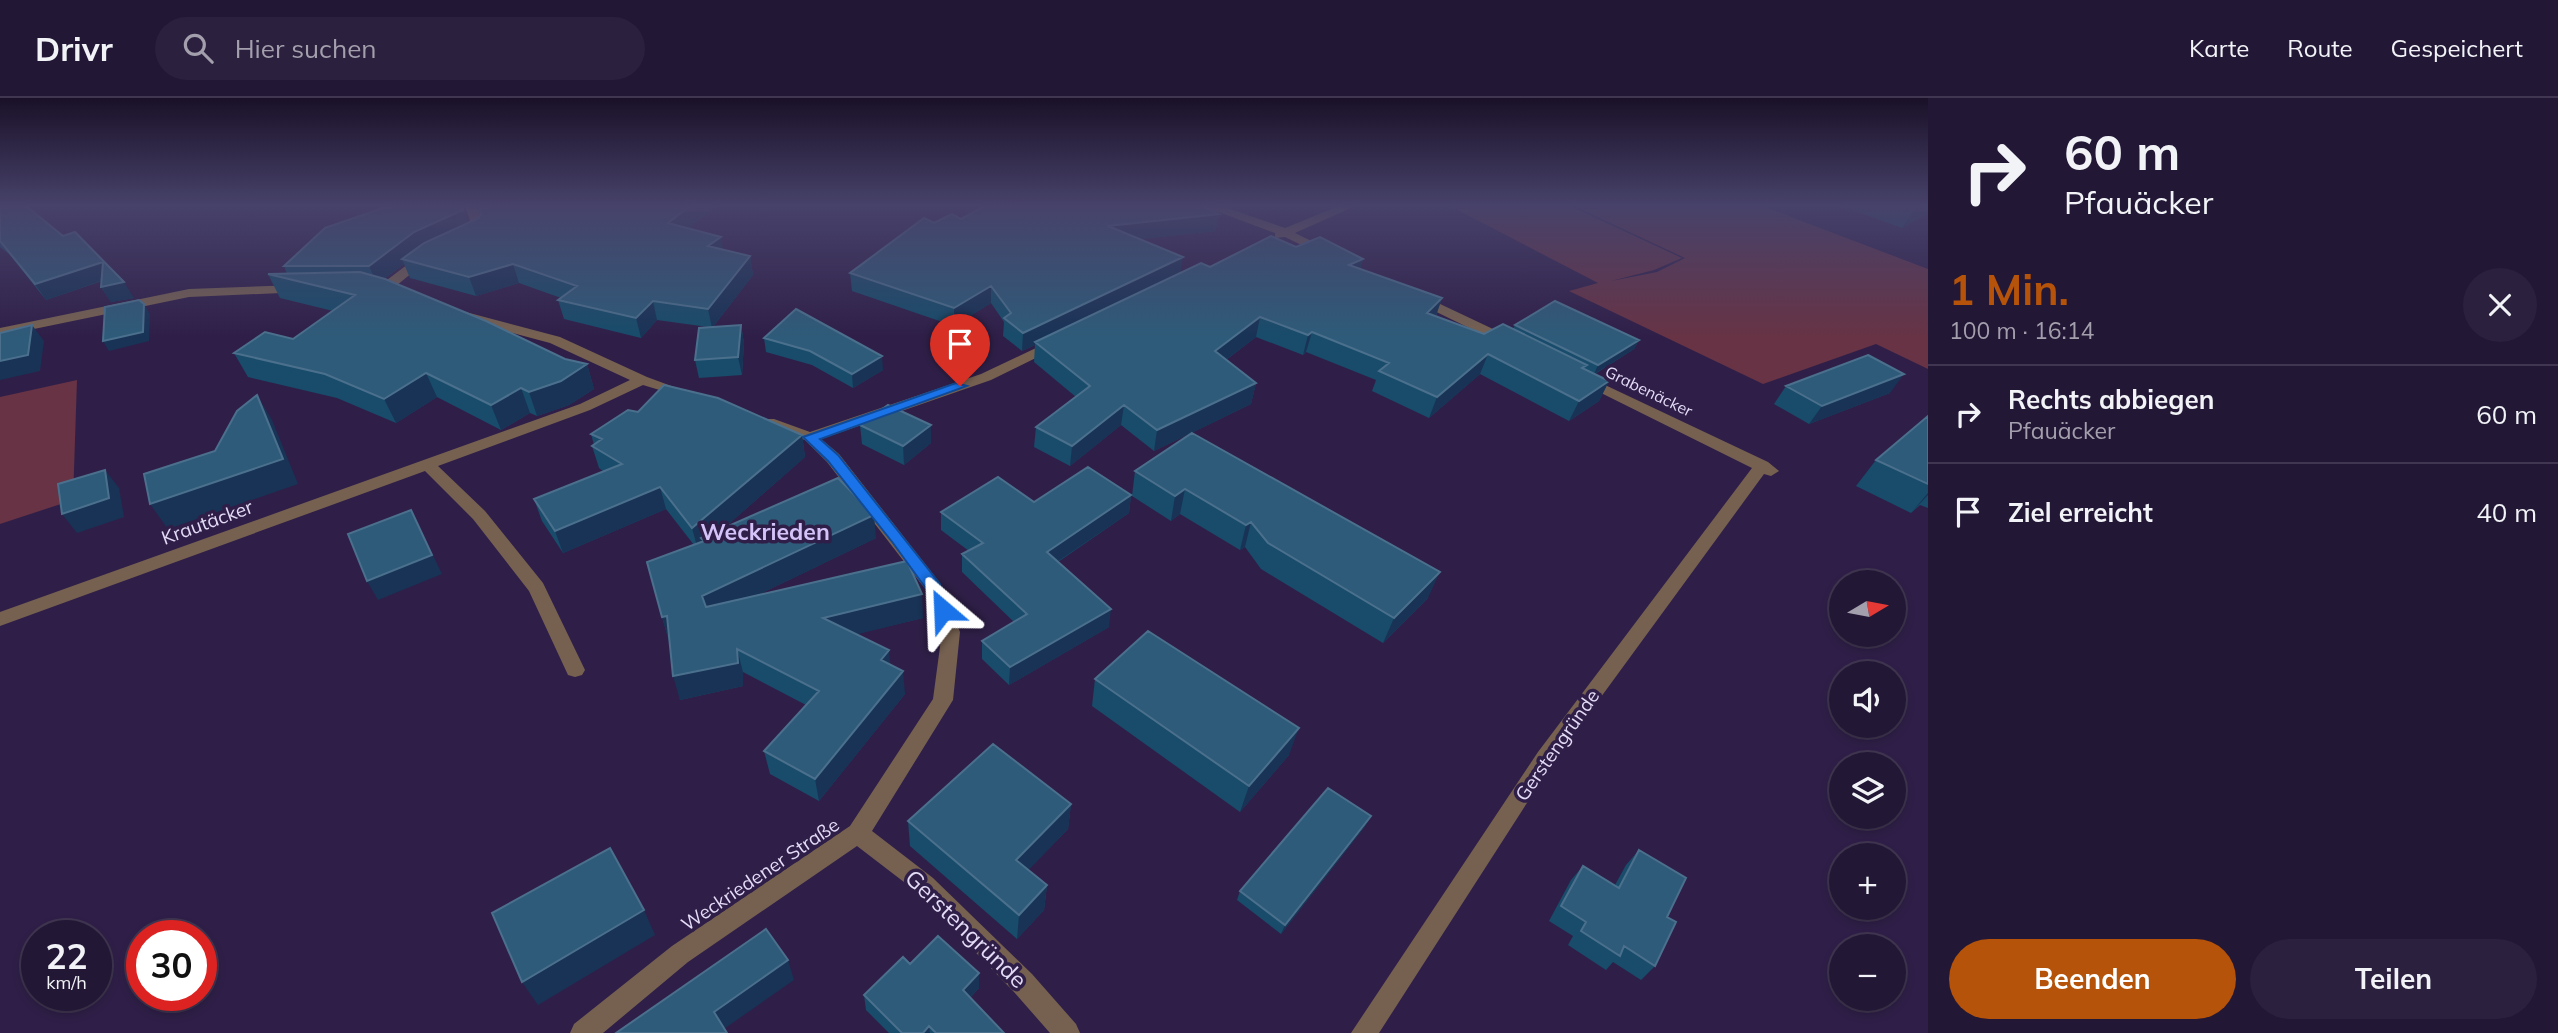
<!DOCTYPE html>
<html lang="de">
<head>
<meta charset="utf-8">
<style>
	:root { --surface:#231736; --page:#2b203e; --text:#f1f3f6; --muted:#a39fad; --line:#403651; --accent:#b45309 }
	body { margin:0; font-family:Mulish,sans-serif; background:var(--page); color:var(--text); height:100vh; display:flex; flex-direction:column; font-size:26px; white-space:nowrap }
	* { box-sizing:border-box; margin:0 }
	p { font-size:23px; color:var(--muted) }
	.icon { flex:none; width:38px; height:38px; fill:none; stroke:currentColor; stroke-width:2; stroke-linecap:round; stroke-linejoin:round }
	.map { position:relative; flex:1; overflow:hidden }
	.details { display:flex; flex-direction:column; background:var(--surface); width:630px }
	.details>* { flex:none }
	.guide { background:#231736; color:var(--text); overflow:hidden }
	.needle { width:46px; rotate:80deg }
	.buttons { position:absolute; left:1829px; top:472px; display:grid; gap:14px }
	.buttons a { display:grid; place-items:center; width:77px; height:77px; border-radius:50%; background:var(--surface); box-shadow:0 4px 10px #0003,0 0 0 2px var(--line); font-size:35px }
	.speed { position:absolute; left:21px; top:822px; display:flex; gap:14px; font-size:35px; font-weight:700; text-align:center }
	.speed>* { display:grid; place-content:center; width:91px; height:91px; border-radius:50%; background:var(--surface); box-shadow:0 4px 10px #0003,0 0 0 2px var(--line); line-height:1 }
	.speed small { font-size:18px; font-weight:400 }
	.speed .limit { border:10px solid #d22; background:#fff; color:#111 }
	.pin { position:absolute; display:grid; place-items:center; width:60px; height:60px; color:#fff; margin:-72px -30px; border-radius:50% 50% 50% 0; rotate:-45deg; box-shadow:0 0 7px #0007 }
	.pin .icon { rotate:45deg }
	.me { position:absolute; width:77px; margin:-38px; rotate:334deg; stroke-linejoin:round; filter:drop-shadow(0 0 5px #0008) }
	.turn { display:flex; align-items:center; gap:24px; height:147px; padding:0 21px; font-size:32px }
	.turn .icon { width:91px; height:91px; stroke-width:2.5 }
	.turn b { display:block; font-size:49px; line-height:60px }
	.round { display:grid; place-items:center; flex:none; width:74px; height:74px; border-radius:37px; background:var(--page) }
	.head { display:flex; align-items:center; justify-content:space-between; height:119px; padding:0 21px }
	h1 { font-size:42px; font-weight:700; line-height:52px; color:var(--accent) }
	.primary-button { display:flex; gap:14px; margin-top:auto; padding:14px 21px }
	.primary-button a { flex:1; height:80px; border-radius:42px; background:var(--accent); color:#fff; font-size:28px; font-weight:700; line-height:80px; text-align:center }
	.primary-button a+a { background:var(--page); color:var(--text) }
	ul { padding:0; list-style:none }
	li { display:flex; align-items:center; gap:21px; height:98px; padding:0 21px; border-top:2px solid var(--line) }
	li div { flex:1 }
	li b { display:block; font-size:26px }
	li em { font-style:normal }
	header { display:flex; align-items:center; gap:42px; box-sizing:border-box; height:98px; padding:0 35px; background:var(--surface); border-bottom:2px solid var(--line) }
	header strong { font-size:33px }
	nav { display:flex; gap:38px; margin-inline-start:auto; font-size:24px }
	.search { width:490px; height:63px; background:var(--page); display:flex; align-items:center; gap:18px; box-sizing:border-box; padding:0 24px; border-radius:38px; color:var(--muted); font-size:26px }
	main { display:flex; flex:1; min-height:0 }
	.map>svg:first-child { display:block }
	.green { fill:#673345 }
	.lines { fill:none; stroke-linecap:round; stroke-linejoin:round }
	.minor { fill:#766151; fill-rule:evenodd }
	.wall { fill:#184c6a }
	.shaded-wall { fill:#183356 }
	.building { fill:#2e5b79; stroke:#4b708d; stroke-width:2 }
	.route { fill:#1a73e8; stroke:#114b97; stroke-width:2 }
	.labels { text-anchor:middle; stroke-width:7; stroke-linejoin:round; paint-order:stroke }
	.far-street-label { font-size:16px; fill:#e4dcf7; stroke:#2f1f48 }
	.street-label { font-size:19px; fill:#e4dcf7; stroke:#2f1f48 }
	.quarter-label { font-size:23px; font-weight:bold; fill:#d4c3f8; stroke:#2f1f48 }
	.near-street-label { font-size:23px; fill:#e4dcf7; stroke:#2f1f48 }
</style>
</head>
<body>
<header>
<strong>Drivr</strong>
<div class="search"><svg class="icon" aria-label="search" viewBox="0 0 24 24"><circle cx="10" cy="10" r="6"/><path d="M15 15l6 6"/></svg>Hier suchen</div>
<nav><a>Karte</a><a>Route</a><a>Gespeichert</a></nav>
</header>
<main>
<div class="map">
<svg width="1928" height="935" viewBox="0 0 1928 935">
	<rect width="100%" height="100%" fill="#2f1f48"/>
	<path class="green" d="M 1450,108 L 1570,108 L 1682,160 L 1654,172 L 1611,183 L 1657,174 L 1685,160 L 1574,108 L 1762,108 L 1928,171 L 1928,271 L 1876,246 L 1763,286 L 1569,193 L 1598,185 Z
		M 77,282 L 73,402 L 0,426 L 0,299 Z"/>
	<g class="lines">
		<path class="minor" d="M 465,108 L 477,108 L 485,134 L 471,141 L 465,137 L 473,132 Z
			M 1203,108 L 1221,108 L 1285,130 L 1339,108 L 1355,108 L 1295,135 L 1332,153 L 1332,159 L 1328,160 L 1285,139 L 1275,140 L 1275,135 Z
			M 420,157 L 430,160 L 385,197 L 375,197 L 375,191 Z
			M 298,187 L 303,188 L 303,194 L 189,199 L 0,238 L 0,230 L 189,191 Z
			M 1419,196 L 1512,240 L 1514,243 L 1512,246 L 1502,246 L 1414,203 L 1414,197 Z
			M 462,213 L 560,239 L 647,279 L 693,296 L 686,300 L 643,287 L 590,312 L 438,368 L 485,413 L 543,485 L 585,572 L 582,577 L 575,579 L 568,577 L 529,493 L 473,421 L 425,373 L 0,528 L 0,514 L 580,306 L 630,282 L 550,245 L 457,220 L 455,217 Z
			M 1055,241 L 1060,242 L 1060,248 L 991,282 L 821,341 L 839,356 L 940,485 L 960,534 L 953,602 L 872,733 L 933,780 L 1032,876 L 1076,926 L 1080,935 L 1050,935 L 1014,894 L 917,794 L 857,748 L 688,864 L 603,935 L 570,935 L 574,926 L 672,848 L 850,728 L 933,601 L 942,534 L 926,492 L 827,364 L 805,342 L 764,327 L 761,324 L 764,321 L 774,321 L 810,334 L 981,276 Z
			M 1586,278 L 1768,364 L 1779,373 L 1771,378 L 1764,376 L 1552,666 L 1379,935 L 1351,935 L 1538,654 L 1752,370 L 1581,285 L 1579,282 Z"/>
	</g>
	<path class="wall" d="M 0,108 L 134,200 L 111,204 L 101,189 L 102,183 L 46,202 L 9,156 L 0,149 Z
		M 463,108 L 468,125 L 479,120 L 481,116 L 478,108 L 716,108 L 689,130 L 723,152 L 750,158 L 753,177 L 713,229 L 741,227 L 744,245 L 742,277 L 699,280 L 695,262 L 708,229 L 657,222 L 641,240 L 564,221 L 558,202 L 561,200 L 519,185 L 476,198 L 410,180 L 404,166 L 384,181 L 565,261 L 587,266 L 594,291 L 569,307 L 537,318 L 530,315 L 501,332 L 437,299 L 396,325 L 337,300 L 248,279 L 234,255 L 293,241 L 333,213 L 280,200 L 268,176 L 287,176 L 284,168 Z
		M 1842,108 L 1928,108 L 1928,115 L 1902,130 Z
		M 961,121 L 1216,133 L 1140,141 L 1180,175 L 1296,149 L 1363,161 L 1360,171 L 1442,200 L 1436,218 L 1484,236 L 1513,231 L 1515,227 L 1639,242 L 1634,251 L 1595,276 L 1609,283 L 1599,303 L 1569,323 L 1480,276 L 1429,320 L 1372,293 L 1376,282 L 1306,254 L 1303,257 L 1256,239 L 1226,262 L 1256,285 L 1251,306 L 1154,353 L 1121,327 L 1070,368 L 1034,349 L 1036,329 L 1076,299 L 1034,264 L 1035,247 L 1022,253 L 1003,238 L 1004,224 L 991,205 L 954,228 L 852,193 L 850,175 L 934,125 Z
		M 764,240 L 883,272 L 853,290 L 812,267 L 766,254 Z
		M 1786,288 L 1890,295 L 1809,326 L 1774,306 Z
		M 1928,318 L 1928,410 L 1920,407 L 1911,415 L 1856,388 L 1876,362 Z
		M 860,327 L 931,327 L 931,345 L 904,367 L 862,346 Z
		M 1192,335 L 1428,500 L 1383,545 L 1261,471 L 1245,449 L 1240,452 L 1180,416 L 1171,423 L 1132,398 L 1135,373 Z
		M 591,336 L 802,337 L 805,359 L 723,431 L 876,440 L 760,496 L 923,520 L 856,536 L 890,566 L 905,596 L 819,703 L 770,676 L 764,653 L 806,607 L 743,574 L 743,588 L 680,602 L 669,543 L 662,519 L 694,447 L 666,411 L 563,455 L 542,423 L 534,401 L 604,374 L 599,370 L 592,348 L 594,347 Z
		M 1131,397 L 1129,415 L 1058,464 L 1109,529 L 1009,587 L 982,561 L 982,543 L 1014,524 L 962,474 L 962,456 L 969,453 L 941,432 L 941,414 L 1034,404 Z
		M 1095,581 L 1289,657 L 1240,714 L 1092,608 Z
		M 1071,706 L 1068,731 L 1028,772 L 1047,787 L 1044,812 L 1017,841 L 910,748 L 908,723 Z
		M 1366,727 L 1281,836 L 1237,802 L 1240,793 Z
		M 1639,752 L 1667,819 L 1655,868 L 1641,882 L 1613,864 L 1606,872 L 1568,847 L 1573,838 L 1549,823 L 1571,782 L 1583,768 L 1615,787 L 1626,767 Z
		M 910,866 L 979,890 L 970,900 L 1004,935 L 889,935 L 866,912 L 864,897 Z"/>
	<path class="shaded-wall" d="M 462,108 L 463,108 L 470,131 L 402,161 L 404,166 L 377,186 L 369,168 L 414,134 Z
		M 690,108 L 716,108 L 672,144 L 668,125 Z
		M 1917,108 L 1928,108 L 1928,115 L 1902,130 Z
		M 1219,116 L 1216,133 L 1107,145 L 1108,128 Z
		M 721,139 L 724,157 L 708,148 Z
		M 750,158 L 753,177 L 712,230 L 708,211 Z
		M 1183,159 L 1180,177 L 1035,244 L 1035,247 L 1022,253 L 1023,235 Z
		M 1363,161 L 1357,180 L 1349,167 Z
		M 103,164 L 112,179 L 46,202 L 35,186 Z
		M 513,166 L 519,185 L 476,198 L 469,179 Z
		M 124,184 L 134,200 L 111,204 L 101,189 Z
		M 991,188 L 991,205 L 954,228 L 954,210 Z
		M 1442,200 L 1435,220 L 1427,215 Z
		M 653,203 L 657,222 L 641,240 L 636,220 Z
		M 144,206 L 150,216 L 149,243 L 109,253 L 103,243 Z
		M 1260,219 L 1256,239 L 1211,273 L 1215,253 Z
		M 32,227 L 44,243 L 40,273 L 0,282 L 0,263 Z
		M 741,227 L 744,245 L 742,277 L 738,259 Z
		M 1312,234 L 1306,254 L 1303,257 L 1308,237 Z
		M 1639,242 L 1634,251 L 1594,276 L 1598,267 Z
		M 1488,256 L 1480,276 L 1429,320 L 1437,299 Z
		M 882,258 L 883,272 L 853,290 L 852,276 Z
		M 587,266 L 594,291 L 569,307 L 537,318 L 529,294 Z
		M 426,275 L 437,299 L 396,325 L 384,301 Z
		M 1904,276 L 1890,295 L 1809,326 L 1822,308 Z
		M 1609,283 L 1599,303 L 1569,323 L 1579,303 Z
		M 1256,285 L 1251,306 L 1154,353 L 1157,332 Z
		M 521,290 L 530,315 L 501,332 L 491,307 Z
		M 257,297 L 272,322 L 298,386 L 168,431 L 150,406 L 283,361 Z
		M 1124,307 L 1121,327 L 1070,368 L 1072,348 Z
		M 931,327 L 931,345 L 904,367 L 903,348 Z
		M 802,337 L 805,359 L 705,447 L 701,440 L 703,448 L 698,452 L 692,430 Z
		M 105,372 L 119,390 L 124,419 L 77,435 L 62,416 Z
		M 660,389 L 666,411 L 563,455 L 555,433 Z
		M 1185,391 L 1180,416 L 1171,423 L 1175,398 Z
		M 1928,395 L 1928,397 L 1911,415 Z
		M 1131,397 L 1129,415 L 1045,472 L 1047,454 Z
		M 411,412 L 442,476 L 378,502 L 367,483 Z
		M 874,417 L 876,440 L 708,521 L 702,498 Z
		M 1251,424 L 1245,449 L 1240,452 L 1246,427 Z
		M 1440,474 L 1428,500 L 1383,545 L 1394,520 Z
		M 922,496 L 923,520 L 826,544 L 823,520 Z
		M 1111,511 L 1109,529 L 1009,587 L 1010,569 Z
		M 667,518 L 669,543 L 662,519 Z
		M 737,551 L 743,574 L 743,588 L 680,602 L 673,578 Z
		M 889,552 L 891,575 L 881,562 Z
		M 903,573 L 905,596 L 819,703 L 815,681 Z
		M 1299,630 L 1289,657 L 1240,714 L 1249,688 Z
		M 1071,706 L 1068,731 L 1014,787 L 1016,762 Z
		M 1371,718 L 1366,727 L 1281,836 L 1285,827 Z
		M 1047,787 L 1044,812 L 1017,841 L 1019,817 Z
		M 644,812 L 655,837 L 538,907 L 522,884 Z
		M 788,862 L 794,882 L 721,933 L 714,914 Z
		M 979,875 L 979,890 L 963,907 L 963,892 Z
		M 929,928 L 930,935 L 923,935 Z"/>
	<path class="building" d="M 0,108 L 26,108 L 63,138 L 75,134 L 124,184 L 101,189 L 103,164 L 35,186 L 0,143 Z
		M 389,108 L 462,108 L 463,112 L 414,134 L 369,168 L 284,168 L 325,130 Z
		M 479,108 L 690,108 L 668,125 L 721,139 L 708,148 L 750,158 L 708,211 L 653,203 L 636,220 L 558,202 L 577,188 L 513,166 L 469,179 L 402,161 L 424,145 L 479,120 L 481,115 Z
		M 985,108 L 1203,108 L 1219,116 L 1108,128 L 1183,159 L 1023,235 L 1004,220 L 1011,215 L 991,188 L 954,210 L 850,175 L 924,120 L 934,125 L 952,116 L 961,121 Z
		M 1271,138 L 1296,149 L 1320,139 L 1363,161 L 1349,167 L 1442,200 L 1427,215 L 1484,236 L 1503,226 L 1587,267 L 1582,270 L 1609,283 L 1579,303 L 1488,256 L 1437,299 L 1379,273 L 1389,265 L 1312,234 L 1308,237 L 1260,219 L 1215,253 L 1256,285 L 1157,332 L 1124,307 L 1072,348 L 1036,329 L 1090,288 L 1035,244 L 1201,165 L 1210,169 Z
		M 360,174 L 385,181 L 486,223 L 565,261 L 587,266 L 561,283 L 529,294 L 521,290 L 491,307 L 426,275 L 384,301 L 325,276 L 234,255 L 265,234 L 293,241 L 355,197 L 268,176 Z
		M 139,202 L 144,206 L 143,234 L 103,243 L 105,209 Z
		M 1555,203 L 1639,242 L 1598,267 L 1515,227 Z
		M 796,211 L 882,258 L 852,276 L 810,253 L 764,240 Z
		M 32,227 L 28,257 L 0,263 L 0,235 Z
		M 741,227 L 738,259 L 695,262 L 699,230 Z
		M 1868,257 L 1904,276 L 1822,308 L 1786,288 Z
		M 664,287 L 718,300 L 802,337 L 692,430 L 660,389 L 555,433 L 534,401 L 622,366 L 592,348 L 602,341 L 591,336 L 628,312 L 638,314 Z
		M 257,297 L 283,361 L 150,406 L 144,376 L 215,353 L 237,313 Z
		M 888,307 L 931,327 L 903,348 L 860,327 Z
		M 1928,318 L 1928,386 L 1876,362 Z
		M 1192,335 L 1440,474 L 1394,520 L 1268,445 L 1251,424 L 1246,427 L 1185,391 L 1175,398 L 1135,373 Z
		M 1088,369 L 1131,397 L 1047,454 L 1111,511 L 1010,569 L 982,543 L 1027,516 L 962,456 L 983,445 L 941,414 L 998,379 L 1034,404 Z
		M 105,372 L 109,400 L 62,416 L 58,386 Z
		M 838,380 L 874,417 L 702,498 L 706,509 L 907,463 L 922,496 L 823,520 L 889,552 L 881,562 L 903,573 L 815,681 L 764,653 L 819,593 L 737,551 L 738,565 L 673,578 L 667,518 L 662,519 L 647,464 L 704,443 L 701,440 Z
		M 411,412 L 432,457 L 367,483 L 348,436 Z
		M 1148,533 L 1299,630 L 1249,688 L 1095,581 Z
		M 993,646 L 1071,706 L 1016,762 L 1047,787 L 1019,817 L 908,723 Z
		M 1328,690 L 1371,718 L 1285,827 L 1240,793 Z
		M 610,750 L 644,812 L 522,884 L 492,815 Z
		M 1639,752 L 1686,780 L 1667,819 L 1676,824 L 1655,868 L 1624,848 L 1620,858 L 1581,833 L 1586,824 L 1561,808 L 1583,768 L 1619,790 Z
		M 766,831 L 788,862 L 714,914 L 727,935 L 616,935 Z
		M 938,838 L 979,875 L 963,892 L 1004,935 L 936,935 L 929,928 L 923,935 L 902,935 L 864,897 L 903,859 L 910,866 Z"/>
	<linearGradient id="sky" x2="0" y2="1"><stop stop-color="#1a1128"/><stop offset="0.45" stop-color="#47426a"/><stop offset="1" stop-color="#47426a" stop-opacity="0"/></linearGradient>
	<rect width="1928" height="239" fill="url(#sky)"/>
	<path class="route" d="M 956,285 L 967,288 L 820,341 L 838,357 L 940,486 L 951,512 L 943,518 L 937,517 L 927,492 L 893,445 L 828,363 L 803,339 Z"/>
	<g class="labels">
		<g class="far-street-label">
			<text transform="translate(1649 293) rotate(26)" y="6">Grabenäcker</text>
		</g>
		<g class="street-label">
			<text transform="translate(207 424) rotate(-20)" y="7">Krautäcker</text>
			<text transform="translate(1557 647) rotate(-55)" y="7">Gerstengründe</text>
			<text transform="translate(760 776) rotate(-34)" y="7">Weckriedener Straße</text>
		</g>
		<g class="quarter-label">
			<text x="765" y="442">Weckrieden</text>
		</g>
		<g class="near-street-label">
			<text transform="translate(966 831) rotate(44)" y="8">Gerstengründe</text>
		</g>
	</g>
</svg>
<div class="buttons">
<a><svg class="needle" viewBox="-14 -14 28 28"><path d="M0-13l5 13h-10z" fill="#e53935"/><path d="M0 13l5-13h-10z" fill="#a39fad"/></svg></a>
<a><svg class="icon" aria-label="sound" viewBox="0 0 24 24"><path d="M4 9h4l5-4v14l-5-4H4zM17 9q2 3 0 6"/></svg></a>
<a><svg class="icon" aria-label="layers" viewBox="0 0 24 24"><path d="M12 4l9 5-9 5-9-5zM3 14l9 5 9-5"/></svg></a>
<a>+</a>
<a>−</a>
</div>
<div class="speed"><div>22<small>km/h</small></div><div class="limit">30</div></div>
<div class="pin" style="left:960px;top:288px;background:#d93025"><svg class="icon" aria-label="arrive" viewBox="0 0 24 24"><path d="M6 21V4h12l-3 4 3 4H6"/></svg></div>
<svg class="me" style="left:943px;top:512px" viewBox="-20 -20 40 40"><path d="M0-17L14 15 0 8-14 15z" fill="#1a73e8" stroke="#fff" stroke-width="4"/></svg>
</div>
<section class="details">
<div class="guide">
<div class="turn"><svg class="icon" aria-label="right" viewBox="0 0 24 24"><path d="M7 20v-9h11M14 6l5 5-5 5"/></svg><div><b>60 m</b>Pfauäcker</div></div>
</div>
<div class="head"><div><h1>1 Min.</h1><p>100 m · 16:14</p></div><a class="round"><svg class="icon" aria-label="close" viewBox="0 0 24 24"><path d="M6 6l12 12M18 6L6 18"/></svg></a></div>
<ul>
<li><svg class="icon" aria-label="right" viewBox="0 0 24 24"><path d="M7 20v-9h11M14 6l5 5-5 5"/></svg><div><b>Rechts abbiegen</b><p>Pfauäcker</p></div><em>60 m</em></li>
<li><svg class="icon" aria-label="arrive" viewBox="0 0 24 24"><path d="M6 21V4h12l-3 4 3 4H6"/></svg><div><b>Ziel erreicht</b></div><em>40 m</em></li>
</ul>
<div class="primary-button"><a>Beenden</a><a>Teilen</a></div>
</section>
</main>
</body>
</html>
